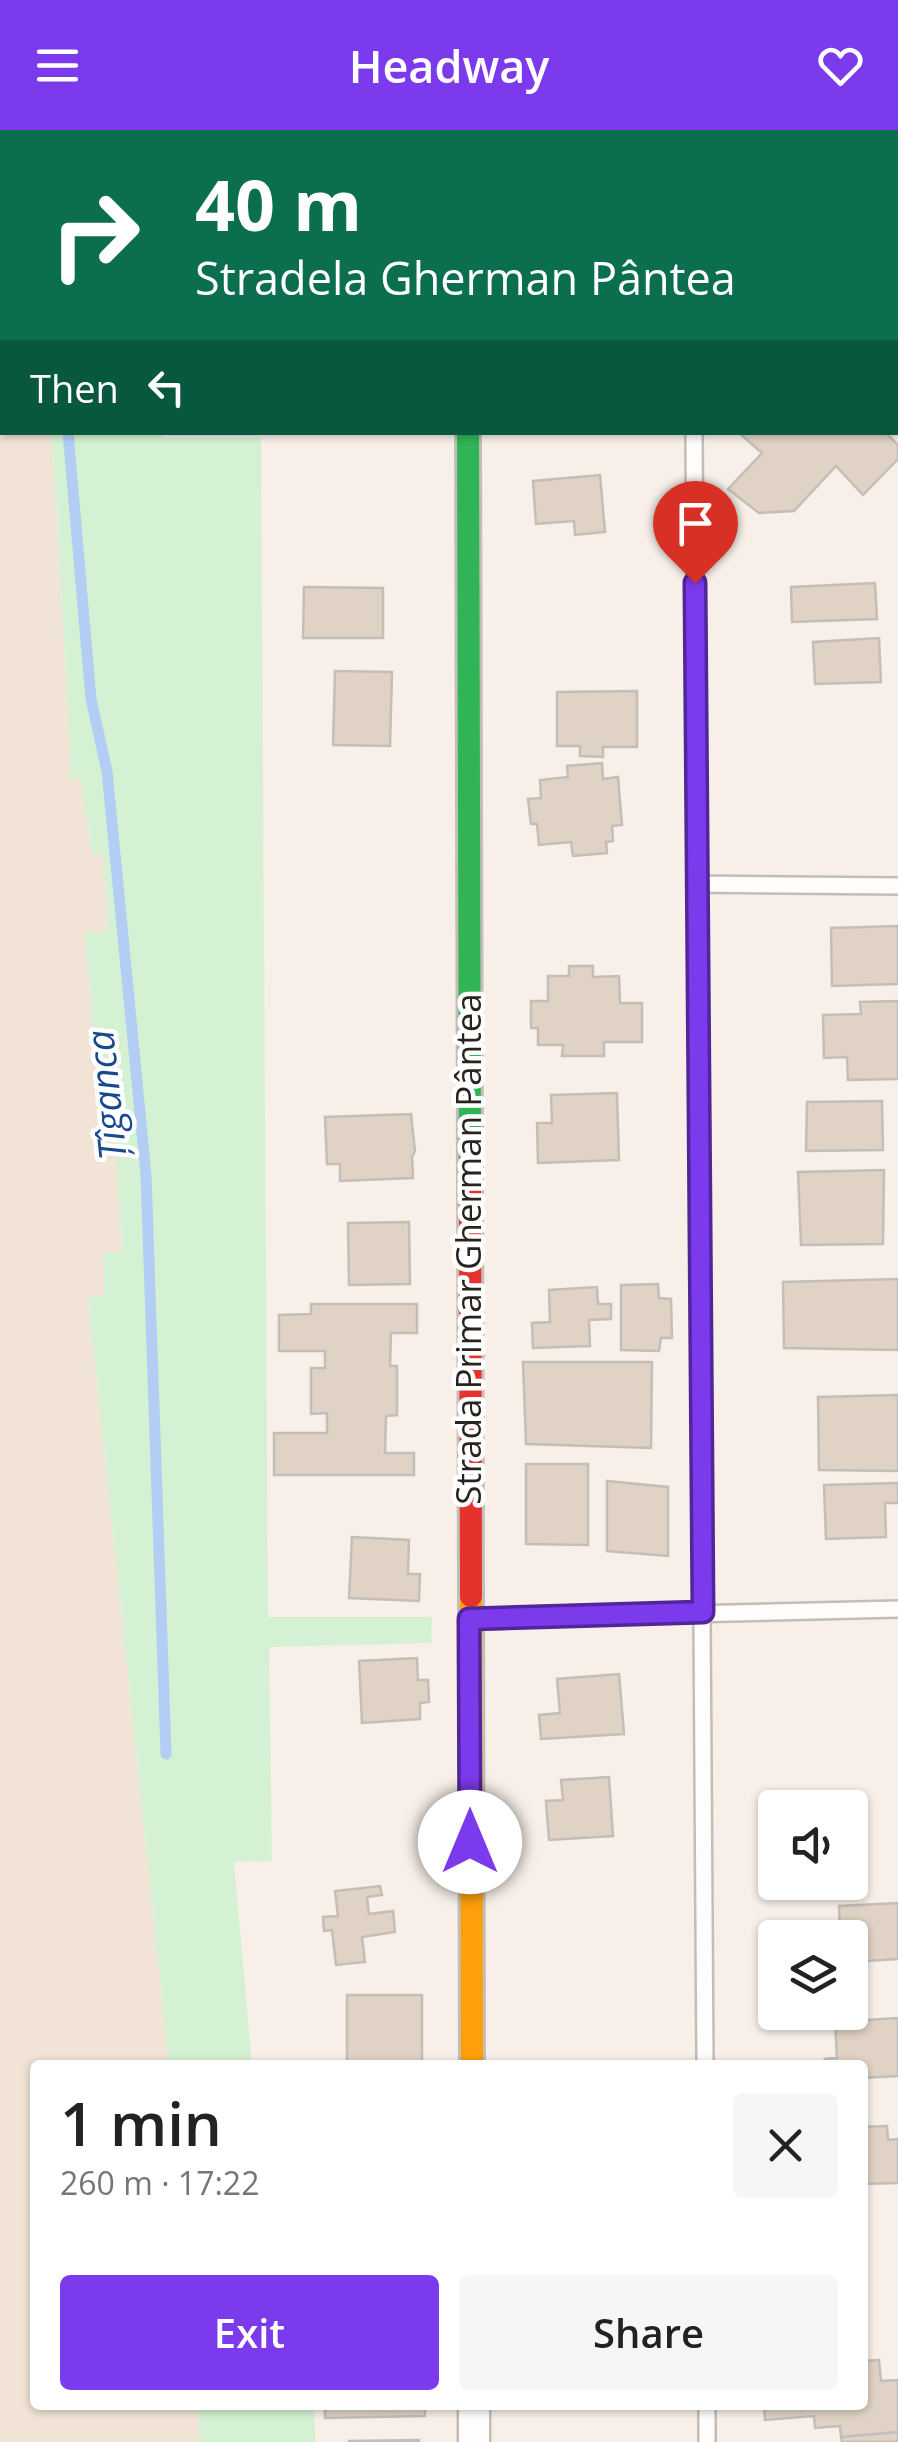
<!DOCTYPE html>
<html lang="en">
<head>
<meta charset="utf-8">
<style>
	:root { --surface:#fff; --page:#f6f6f6; --text:#222; --muted:#767676; --accent:#7c3aed }
	body { margin:0; font-family:"Open Sans",sans-serif; background:var(--page); color:var(--text); height:100vh; display:flex; flex-direction:column; font-size:38px; white-space:nowrap }
	* { box-sizing:border-box; margin:0 }
	p { font-size:32px; color:var(--muted) }
	.icon { flex:none; width:55px; height:55px; fill:none; stroke:currentColor; stroke-width:2; stroke-linecap:round; stroke-linejoin:round }
	.map { position:relative; flex:1; overflow:hidden }
	.details { position:absolute; left:30px; top:1930px; width:838px; height:350px; display:flex; flex-direction:column; background:var(--surface); border-radius:10px; box-shadow:0 2px 8px #0004 }
	.details>* { flex:none }
	.top-card { position:absolute; left:0px; top:0px; width:900px; height:305px; box-shadow:0 2px 8px #0004; background:#0b6e4f; color:#fff; overflow:hidden }
	.buttons { position:absolute; left:758px; top:1660px; display:grid; gap:20px }
	.buttons a { display:grid; place-items:center; width:110px; height:110px; border-radius:10px; background:var(--surface); box-shadow:0 2px 8px #0004; font-size:50px }
	.pin { position:absolute; display:grid; place-items:center; width:85px; height:85px; color:#fff; margin:-102px -42px; border-radius:50% 50% 50% 0; rotate:-45deg; box-shadow:0 0 10px #0007 }
	.pin .icon { rotate:45deg }
	.me { position:absolute; width:110px; margin:-55px; rotate:0deg; stroke-linejoin:round; filter:drop-shadow(0 0 8px #0008) }
	.turn { display:flex; align-items:center; gap:35px; height:210px; padding:0 30px; font-size:45px }
	.turn .icon { width:130px; height:130px; stroke-width:2.5 }
	.turn b { display:block; font-size:70px; line-height:85px }
	.then { display:flex; align-items:center; height:95px; padding:0 30px; background:#0003; gap:20px; font-size:38px }
	.round { display:grid; place-items:center; flex:none; width:105px; height:105px; border-radius:10px; background:var(--page) }
	.summary { display:flex; align-items:center; justify-content:space-between; height:170px; padding:0 30px }
	h1 { font-size:60px; font-weight:600; line-height:75px }
	.cta { display:flex; gap:20px; margin-top:auto; padding:20px 30px }
	.cta a { flex:1; height:115px; border-radius:10px; background:var(--accent); color:#fff; font-size:40px; font-weight:600; line-height:115px; text-align:center }
	.cta a+a { background:var(--page); color:var(--text) }
	header { display:flex; justify-content:space-between; align-items:center; height:130px; padding:0 30px; background:var(--accent); color:#fff; font-size:45px; font-weight:600 }
	.map>svg:first-child { display:block }
	.built { fill:#f1e3d6 }
	.green { fill:#d4f2d3 }
	.lines { fill:none; stroke-linecap:round; stroke-linejoin:round }
	.stream { stroke:#b4cdf5; stroke-width:11 }
	.building { fill:#e0d2c4; stroke:#c4beb9; stroke-width:2.5 }
	.lane-casing { stroke:#c3bdb8; stroke-width:20 }
	.street-casing { stroke:#c3bdb8; stroke-width:35 }
	.fast-casing { stroke:#c3bdb8; stroke-width:28 }
	.slow-casing { stroke:#c3bdb8; stroke-width:28 }
	.jam-casing { stroke:#c3bdb8; stroke-width:28 }
	.lane { stroke:#fefdfc; stroke-width:15 }
	.street { stroke:#fefdfc; stroke-width:30 }
	.fast { stroke:#30b455; stroke-width:22 }
	.slow { stroke:#ff9f0a; stroke-width:22 }
	.jam { stroke:#e5322d; stroke-width:22 }
	.route-casing { stroke:#51269a; stroke-width:25 }
	.route { stroke:#7c3aed; stroke-width:18 }
	.labels { text-anchor:middle; stroke-width:9; stroke-linejoin:round; paint-order:stroke }
	.street-label { font-size:35px; fill:#28231e; stroke:#fff }
	.water-label { font-size:38px; font-style:italic; fill:#18498e; stroke:#fff }
</style>
</head>
<body>
<header><svg class="icon" aria-label="menu" viewBox="0 0 24 24"><path d="M4 6h16M4 12h16M4 18h16"/></svg>Headway<svg class="icon" aria-label="heart" viewBox="0 0 24 24"><path d="M12 20l-8-8c-3-5 5-10 8-4 3-6 11-1 8 4z"/></svg></header>
<div class="map">
<svg width="898" height="2312" viewBox="0 0 898 2312">
	<rect width="100%" height="100%" fill="#f7efe8"/>
	<path class="built" d="M 0,0 L 35,2 L 2,2 L 2,302 L 52,303 L 71,633 L 68,647 L 81,647 L 92,724 L 103,723 L 109,801 L 85,804 L 103,1005 L 115,1005 L 122,1122 L 104,1166 L 88,1167 L 169,1935 L 35,1935 L 35,2275 L 198,2275 L 200,2312 L 0,2312 Z"/>
	<path class="green" d="M 52,303 L 162,303 L 163,308 L 261,308 L 268,1487 L 432,1487 L 431,1513 L 269,1517 L 272,1731 L 234,1732 L 252,1935 L 169,1935 L 88,1167 L 104,1166 L 104,1123 L 122,1121 L 115,1005 L 102,1005 L 85,803 L 109,801 L 103,724 L 92,724 L 81,648 L 68,648 L 71,633 Z
		M 198,2275 L 313,2275 L 316,2312 L 200,2312 Z"/>
	<g class="lines">
		<path class="stream" d="M 45,0 L 45,2
			M 68,302 L 91,569 L 107,641 L 146,1045 L 166,1624"/>
	</g>
	<path class="building" d="M 142,0 L 235,0 L 141,2 Z
		M 287,0 L 401,0 L 401,2 L 287,2 Z
		M 738,302 L 885,302 L 898,315 L 898,329 L 863,365 L 836,336 L 794,381 L 759,383 L 728,359 L 762,323 Z
		M 600,345 L 605,402 L 575,405 L 574,391 L 536,394 L 533,351 Z
		M 875,453 L 877,489 L 792,492 L 791,457 Z
		M 304,457 L 383,458 L 383,508 L 303,508 Z
		M 879,508 L 881,552 L 815,554 L 813,512 Z
		M 335,541 L 392,542 L 390,616 L 333,615 Z
		M 637,561 L 637,617 L 603,617 L 603,627 L 580,626 L 580,616 L 557,616 L 557,562 Z
		M 602,633 L 603,649 L 618,647 L 622,695 L 612,696 L 613,711 L 606,712 L 607,723 L 573,726 L 571,712 L 539,715 L 537,694 L 531,694 L 528,669 L 541,668 L 540,650 L 568,647 L 567,636 Z
		M 898,796 L 898,854 L 832,856 L 831,798 Z
		M 569,836 L 593,836 L 593,847 L 619,846 L 620,873 L 642,873 L 642,912 L 604,912 L 604,926 L 562,926 L 563,915 L 538,915 L 538,898 L 531,898 L 531,871 L 548,871 L 548,846 L 569,846 Z
		M 898,871 L 898,949 L 848,950 L 847,927 L 824,928 L 823,885 L 861,884 L 860,872 Z
		M 617,963 L 619,1030 L 538,1033 L 537,993 L 552,993 L 551,965 Z
		M 882,971 L 883,1020 L 806,1021 L 807,972 Z
		M 411,984 L 415,1021 L 412,1027 L 413,1048 L 340,1051 L 340,1034 L 327,1034 L 325,987 Z
		M 884,1040 L 883,1114 L 801,1115 L 798,1042 Z
		M 409,1092 L 410,1154 L 349,1155 L 348,1093 Z
		M 898,1149 L 898,1220 L 784,1218 L 783,1152 Z
		M 658,1154 L 659,1168 L 671,1169 L 672,1208 L 661,1208 L 659,1221 L 621,1220 L 621,1155 Z
		M 597,1157 L 598,1174 L 611,1174 L 611,1189 L 589,1190 L 590,1216 L 533,1218 L 532,1193 L 550,1192 L 549,1160 Z
		M 311,1174 L 417,1174 L 417,1203 L 391,1203 L 390,1236 L 397,1236 L 397,1285 L 386,1286 L 385,1323 L 414,1323 L 414,1345 L 274,1345 L 274,1303 L 327,1303 L 327,1283 L 311,1284 L 311,1238 L 325,1238 L 325,1221 L 279,1221 L 279,1185 L 311,1184 Z
		M 523,1232 L 652,1232 L 651,1318 L 526,1314 Z
		M 898,1265 L 898,1341 L 819,1340 L 818,1267 Z
		M 526,1334 L 588,1334 L 588,1415 L 526,1414 Z
		M 607,1351 L 668,1357 L 668,1426 L 607,1421 Z
		M 898,1353 L 898,1373 L 885,1373 L 886,1407 L 826,1409 L 824,1355 Z
		M 352,1407 L 409,1410 L 408,1444 L 420,1444 L 419,1471 L 349,1468 Z
		M 417,1528 L 418,1550 L 428,1550 L 429,1572 L 420,1573 L 420,1589 L 362,1593 L 359,1531 Z
		M 619,1544 L 624,1604 L 541,1609 L 539,1585 L 560,1583 L 557,1549 Z
		M 609,1647 L 613,1706 L 549,1710 L 546,1671 L 563,1670 L 561,1650 Z
		M 380,1756 L 382,1765 L 367,1767 L 369,1784 L 393,1781 L 395,1802 L 362,1807 L 365,1832 L 336,1835 L 332,1800 L 324,1801 L 323,1787 L 338,1786 L 335,1761 Z
		M 898,1773 L 898,1829 L 850,1832 L 850,1808 L 840,1808 L 839,1776 Z
		M 347,1865 L 422,1865 L 422,1935 L 347,1935 Z
		M 898,1888 L 898,1946 L 862,1948 L 862,1935 L 826,1935 L 825,1929 L 837,1928 L 835,1892 Z
		M 887,1996 L 888,2010 L 898,2009 L 898,2053 L 862,2054 L 862,1997 Z
		M 879,2230 L 881,2251 L 898,2250 L 898,2302 L 841,2307 L 840,2296 L 815,2298 L 814,2286 L 765,2290 L 764,2275 L 862,2275 L 862,2231 Z
		M 325,2275 L 425,2275 L 425,2286 L 325,2288 Z
		M 898,2302 L 898,2312 L 842,2312 L 841,2307 Z
		M 419,2310 L 419,2312 L 349,2312 L 349,2311 Z"/>
	<g class="lines">
		<g class="lane-casing">
			<path id="lane" d="M 691,0 L 691,2
				M 694,302 L 705,1935
				M 697,754 L 898,756
				M 473,1489 L 898,1479
				M 707,2275 L 707,2312"/>
		</g>
		<g class="street-casing">
			<path id="street" d="M 522,2 L 531,0
				M 474,2275 L 474,2312"/>
		</g>
		<g class="fast-casing">
			<path id="fast" d="M 468,302 L 470,1040"/>
		</g>
		<g class="slow-casing">
			<path id="slow" d="M 471,1466 L 472,1935"/>
		</g>
		<g class="jam-casing">
			<path id="jam" d="M 470,1040 L 471,1466"/>
		</g>
		<use href="#lane" class="lane"/>
		<use href="#street" class="street"/>
		<use href="#fast" class="fast"/>
		<use href="#slow" class="slow"/>
		<use href="#jam" class="jam"/>
	</g>
	<g class="lines">
		<g class="route-casing">
			<path id="route" d="M 470,1712 L 469,1489 L 703,1482 L 695,453"/>
		</g>
		<use href="#route" class="route"/>
	</g>
	<g class="labels">
		<g class="street-label">
			<text transform="translate(469 1119) rotate(-90)" y="12">Strada Primar Gherman Pântea</text>
		</g>
		<g class="water-label">
			<text transform="translate(107 965) rotate(-96)" y="13">Țîganca</text>
		</g>
	</g>
</svg>
<div class="buttons">
<a><svg class="icon" aria-label="sound" viewBox="0 0 24 24"><path d="M4 9h4l5-4v14l-5-4H4zM17 9q2 3 0 6"/></svg></a>
<a><svg class="icon" aria-label="layers" viewBox="0 0 24 24"><path d="M12 4l9 5-9 5-9-5zM3 14l9 5 9-5"/></svg></a>
</div>
<div class="pin" style="left:695px;top:453px;background:#d93025"><svg class="icon" aria-label="arrive" viewBox="0 0 24 24"><path d="M6 21V4h12l-3 4 3 4H6"/></svg></div>
<svg class="me" style="left:470px;top:1712px" viewBox="-20 -20 40 40"><circle r="19" fill="#fff"/><path d="M0-13L10 11 0 6-10 11z" fill="#7c3aed"/></svg>
<div class="top-card">
<div class="turn"><svg class="icon" aria-label="right" viewBox="0 0 24 24"><path d="M7 20v-9h11M14 6l5 5-5 5"/></svg><div><b>40 m</b>Stradela Gherman Pântea</div></div>
<div class="then">Then<svg class="icon" aria-label="left" viewBox="0 0 24 24"><path d="M17 20v-9H6M10 6l-5 5 5 5"/></svg></div>
</div>
<section class="details">
<div class="summary"><div><h1>1 min</h1><p>260 m · 17:22</p></div><a class="round"><svg class="icon" aria-label="close" viewBox="0 0 24 24"><path d="M6 6l12 12M18 6L6 18"/></svg></a></div>
<div class="cta"><a>Exit</a><a>Share</a></div>
</section>
</div>
</body>
</html>
